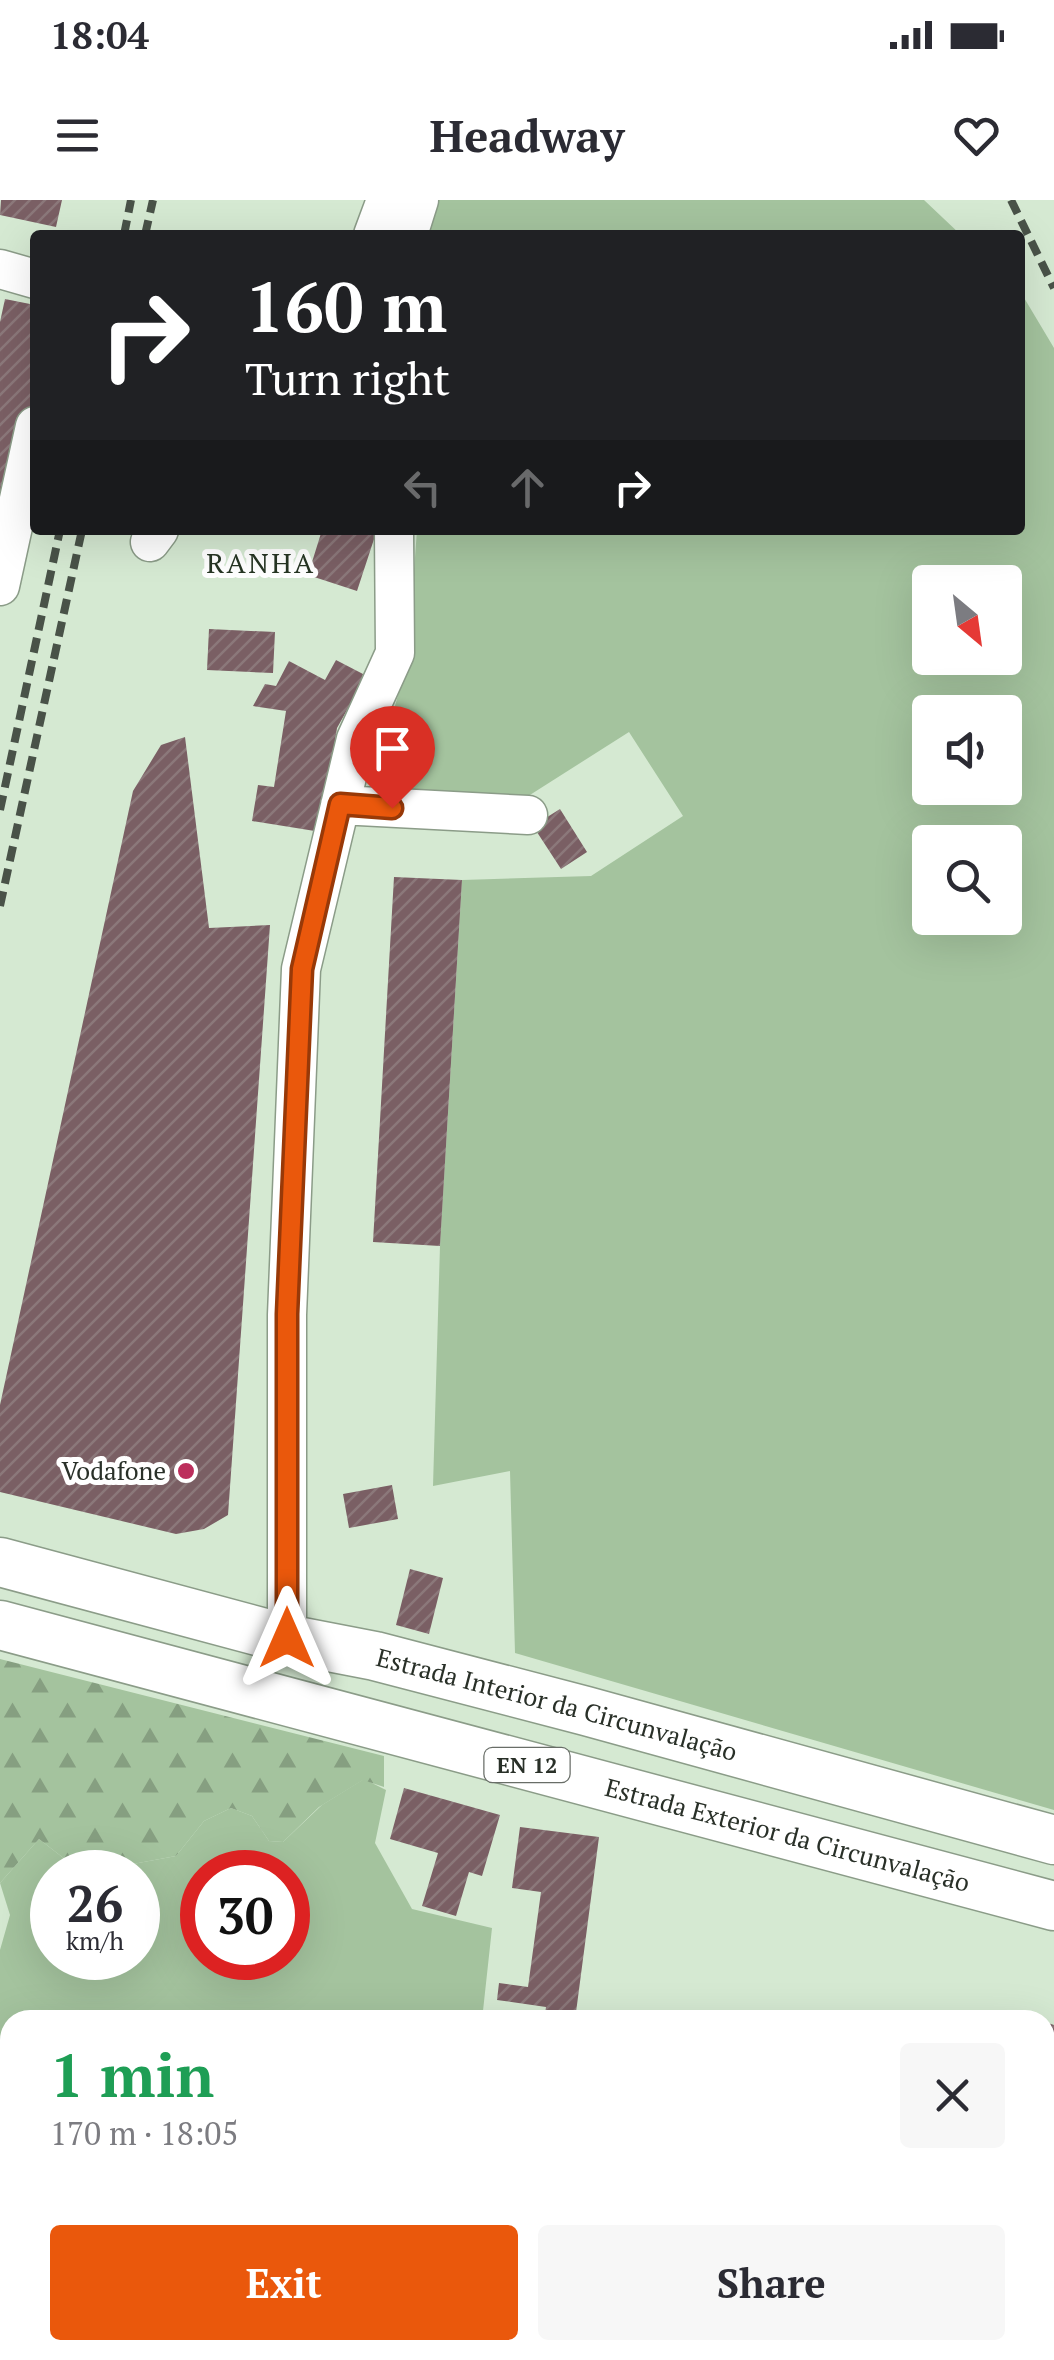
<!DOCTYPE html>
<html lang="en">
<head>
<meta charset="utf-8">
<style>
	:root { --surface:#fff; --page:#f7f7f7; --text:#2b2b33; --muted:#7c7c81; --accent:#ea580c }
	body { margin:0; font-family:"PT Serif",serif; background:var(--page); color:var(--text); height:100vh; display:flex; flex-direction:column; font-size:38px; white-space:nowrap }
	* { box-sizing:border-box; margin:0 }
	p { font-size:32px; color:var(--muted) }
	.icon { flex:none; width:55px; height:55px; fill:none; stroke:currentColor; stroke-width:2; stroke-linecap:round; stroke-linejoin:round }
	.map { position:relative; flex:1; overflow:hidden }
	.sheet { position:absolute; left:0px; top:1810px; width:1055px; height:350px; display:flex; flex-direction:column; background:var(--surface); border-radius:30px 30px 0 0; box-shadow:0 10px 40px #0002 }
	.sheet>* { flex:none }
	.hud { position:absolute; left:30px; top:30px; width:995px; height:305px; border-radius:10px; box-shadow:0 10px 40px #0002; background:#202124; color:#fff; overflow:hidden }
	.needle { width:65px; rotate:151deg }
	.controls { position:absolute; left:912px; top:365px; display:grid; gap:20px }
	.controls a { display:grid; place-items:center; width:110px; height:110px; border-radius:10px; background:var(--surface); box-shadow:0 10px 40px #0002; font-size:50px }
	.speed { position:absolute; left:30px; top:1650px; display:flex; gap:20px; font-size:50px; font-weight:700; text-align:center }
	.speed>* { display:grid; place-content:center; width:130px; height:130px; border-radius:50%; background:var(--surface); box-shadow:0 10px 40px #0002; line-height:1 }
	.speed small { font-size:25px; font-weight:400 }
	.speed .limit { border:15px solid #d22; background:#fff; color:#111 }
	.pin { position:absolute; display:grid; place-items:center; width:85px; height:85px; color:#fff; margin:-102px -42px; border-radius:50% 50% 50% 0; rotate:-45deg; box-shadow:0 0 10px #0007 }
	.pin .icon { rotate:45deg }
	.me { position:absolute; width:110px; margin:-55px; rotate:0deg; stroke-linejoin:round; filter:drop-shadow(0 0 8px #0008) }
	.turn { display:flex; align-items:center; gap:35px; height:210px; padding:0 50px; font-size:45px }
	.turn .icon { width:130px; height:130px; stroke-width:2.5 }
	.turn b { display:block; font-size:70px; line-height:85px }
	.lanes { display:flex; align-items:center; height:95px; padding:0 50px; background:#0003; justify-content:center; gap:50px; direction:ltr }
	.lanes .off { opacity:.35 }
	.round { display:grid; place-items:center; flex:none; width:105px; height:105px; border-radius:10px; background:var(--page) }
	.headline { display:flex; align-items:center; justify-content:space-between; height:170px; padding:0 50px }
	h1 { font-size:60px; font-weight:600; line-height:75px; color:#1e9e55 }
	.primary-button { display:flex; gap:20px; margin-top:auto; padding:20px 50px }
	.primary-button a { flex:1; height:115px; border-radius:10px; background:var(--accent); color:#fff; font-size:40px; font-weight:600; line-height:115px; text-align:center }
	.primary-button a+a { background:var(--page); color:var(--text) }
	.status { display:flex; justify-content:space-between; align-items:center; height:70px; padding:0 50px; background:var(--surface); direction:ltr }
	.status svg { height:28px; fill:currentColor }
	header { display:flex; justify-content:space-between; align-items:center; height:130px; padding:0 50px; background:var(--surface); font-size:45px; font-weight:600 }
	.map>svg:first-child { display:block }
	.grass { fill:#a4c39e; fill-rule:evenodd }
	.forest { fill:url(#forest-firs) }
	.building { fill:url(#building-hatch) }
	.lines { fill:none; stroke-linecap:round; stroke-linejoin:round }
	.minor-casing { stroke:#8b9c88; stroke-width:41 }
	.major-casing { stroke:#8b9c88; stroke-width:51 }
	.minor { stroke:#fff; stroke-width:38 }
	.major { stroke:#fff; stroke-width:48 }
	.rail { stroke:#495248; stroke-width:8; stroke-dasharray:15 8; stroke-linecap:butt }
	.route-casing { stroke:#983908; stroke-width:25 }
	.route { stroke:#ea580c; stroke-width:18 }
	.poi-dot { fill:#bc2e5c; stroke:#fff; stroke-width:4 }
	.labels { text-anchor:middle; stroke-width:10; stroke-linejoin:round; paint-order:stroke }
	.shield { fill:#fff; stroke:#696e68; stroke-width:2.5 }
	.shield-label { font-size:22px; font-weight:bold; fill:#293028 }
	.poi-label { font-size:25px; fill:#293028; stroke:#fff; text-anchor:end }
	.street-label { font-size:25px; fill:#293028; stroke:#fff }
	.neighbourhood-label { font-size:28px; letter-spacing:2.5px; fill:#263523; stroke:#fff }
</style>
</head>
<body>
<div class="status"><b>18:04</b><svg viewBox="0 0 49 12"><path d="M0 12V9h3v3zM5 12V6h3v6zM10 12V3h3v9zM15 12V0h3v12zM26 1h20v11H26zM47 4h2v5h-2z"/></svg></div>
<header><svg class="icon" aria-label="menu" viewBox="0 0 24 24"><path d="M4 6h16M4 12h16M4 18h16"/></svg>Headway<svg class="icon" aria-label="heart" viewBox="0 0 24 24"><path d="M12 20l-8-8c-3-5 5-10 8-4 3-6 11-1 8 4z"/></svg></header>
<div class="map">
<svg width="1054" height="2160" viewBox="0 0 1054 2160">
	<defs>
		<pattern id="forest-firs" width="22" height="20" patternUnits="userSpaceOnUse" patternTransform="scale(2.5)"><rect width="22" height="20" fill="#a4c39e"/><path d="M5 1l3.5 6h-7zM16 11l3.5 6h-7z" fill="#869f81"/></pattern>
		<pattern id="building-hatch" width="6" height="6" patternUnits="userSpaceOnUse" patternTransform="scale(2.5)"><rect width="6" height="6" fill="#7a5f64"/><path d="M-1 1l2-2M0 6l6-6M5 7l2-2" fill="none" stroke="#8b787a"/></pattern>
	</defs>
	<rect width="100%" height="100%" fill="#d5e9d2"/>
	<path class="grass" d="M 434,0 L 924,0 L 961,35 L 423,35 Z
		M 1020,91 L 1054,148 L 1054,1610 L 515,1453 L 510,1271 L 433,1286 L 440,1046 L 462,680 L 591,676 L 683,616 L 629,532 L 522,600 L 393,594 L 380,556 L 407,465 L 417,330 L 1020,330 ZM 930,382 L 1005,382 L 1005,458 L 930,458 ZM 930,512 L 1005,512 L 1005,588 L 930,588 ZM 930,642 L 1005,642 L 1005,718 L 930,718 Z
		M 364,1579 L 386,1590 L 375,1643 L 412,1709 L 492,1728 L 482,1820 L 10,1820 L 10,1915 L 0,1911 L 0,1750 L 10,1715 L 0,1683 L 39,1639 L 75,1667 L 106,1669 L 176,1656 L 204,1621 L 231,1608 L 252,1616 L 269,1641 L 283,1642 L 322,1605 ZM 52,1672 L 138,1672 L 138,1758 L 52,1758 ZM 202,1672 L 288,1672 L 288,1758 L 202,1758 Z
		M 381,2150 L 608,2150 L 599,2160 L 363,2160 Z"/>
	<path class="forest" d="M 0,1459 L 384,1556 L 384,1587 L 363,1580 L 319,1607 L 283,1642 L 269,1641 L 252,1616 L 231,1608 L 204,1621 L 176,1656 L 106,1669 L 75,1667 L 39,1639 L 0,1683 Z
		M 79,2150 L 381,2150 L 363,2160 L 78,2160 Z"/>
	<path class="building" d="M 1,0 L 62,0 L 56,27 L 0,15 Z
		M 5,99 L 35,105 L 35,187 L 4,329 L 0,328 L 0,122 Z
		M 322,330 L 377,330 L 357,391 L 308,375 Z
		M 209,429 L 275,432 L 273,473 L 207,470 Z
		M 336,460 L 363,474 L 361,485 L 337,528 L 321,632 L 252,621 L 258,585 L 274,587 L 286,511 L 253,506 L 265,484 L 276,486 L 289,461 L 325,480 Z
		M 185,537 L 209,728 L 270,725 L 228,1315 L 204,1329 L 176,1334 L 0,1292 L 0,1205 L 133,591 L 161,545 Z
		M 560,609 L 587,652 L 561,669 L 533,626 Z
		M 394,677 L 462,680 L 440,1046 L 373,1042 Z
		M 392,1285 L 398,1319 L 349,1328 L 343,1294 Z
		M 410,1369 L 443,1378 L 429,1434 L 396,1425 Z
		M 404,1588 L 500,1615 L 482,1676 L 469,1672 L 456,1716 L 422,1706 L 438,1653 L 390,1639 Z
		M 520,1627 L 599,1637 L 575,1820 L 544,1820 L 546,1807 L 497,1800 L 499,1783 L 528,1787 L 541,1692 L 512,1688 Z
		M 1045,1822 L 1054,1825 L 1054,1893 L 1045,1891 Z
		M 919,2150 L 975,2150 L 985,2160 L 908,2160 Z"/>
	<g class="lines">
		<g class="minor-casing">
			<path id="minor" d="M 373,35 L 386,0
				M 408,35 L 419,0
				M 0,69 L 35,79
				M 150,342 L 159,330
				M 0,386 L 35,226
				M 340,605 L 528,615
				M 287,1439 L 287,1115 L 301,769 L 356,539 L 395,453 L 394,330
				M 1018,2150 L 1029,2160
				M 650,2160 L 658,2150"/>
		</g>
		<g class="major-casing">
			<g id="major">
				<path id="s1" d="M 0,1362 L 287,1439 L 375,1456 L 586,1511 L 1054,1640"/>
				<path id="s2" d="M 0,1425 L 1054,1706"/>
			</g>
		</g>
		<use href="#minor" class="minor"/>
		<use href="#major" class="major"/>
		<path class="rail" d="M 1011,0 L 1054,88
			M 124,35 L 131,0
			M 145,35 L 153,0
			M 0,610 L 60,330
			M 0,706 L 82,330"/>
	</g>
	<g class="lines">
		<g class="route-casing">
			<path id="route" d="M 287,1438 L 287,1114 L 302,769 L 340,604 L 392,608"/>
		</g>
		<use href="#route" class="route"/>
	</g>
	<circle class="poi-dot" cx="186" cy="1271" r="10"/>
	<g class="labels">
		<rect class="shield" x="484.5" y="1548" width="85" height="34" rx="8"/>
		<g class="shield-label">
			<text x="527" y="1573">EN 12</text>
		</g>
		<g class="poi-label">
			<text x="166" y="1280">Vodafone</text>
		</g>
		<g class="street-label">
			<text dy="9" stroke="none"><textPath href="#s1" startOffset="575">Estrada Interior da Circunvalação</textPath></text>
			<text dy="9" stroke="none"><textPath href="#s2" startOffset="815">Estrada Exterior da Circunvalação</textPath></text>
		</g>
		<g class="neighbourhood-label">
			<text x="261" y="373">RANHA</text>
		</g>
	</g>
</svg>
<div class="controls">
<a><svg class="needle" viewBox="-14 -14 28 28"><path d="M0-13l5 13h-10z" fill="#e53935"/><path d="M0 13l5-13h-10z" fill="#7c7c81"/></svg></a>
<a><svg class="icon" aria-label="sound" viewBox="0 0 24 24"><path d="M4 9h4l5-4v14l-5-4H4zM17 9q2 3 0 6"/></svg></a>
<a><svg class="icon" aria-label="search" viewBox="0 0 24 24"><circle cx="10" cy="10" r="6"/><path d="M15 15l6 6"/></svg></a>
</div>
<div class="speed"><div>26<small>km/h</small></div><div class="limit">30</div></div>
<div class="pin" style="left:392px;top:608px;background:#d93025"><svg class="icon" aria-label="arrive" viewBox="0 0 24 24"><path d="M6 21V4h12l-3 4 3 4H6"/></svg></div>
<svg class="me" style="left:287px;top:1438px" viewBox="-20 -20 40 40"><path d="M0-17L14 15 0 8-14 15z" fill="#ea580c" stroke="#fff" stroke-width="4"/></svg>
<div class="hud">
<div class="turn"><svg class="icon" aria-label="right" viewBox="0 0 24 24"><path d="M7 20v-9h11M14 6l5 5-5 5"/></svg><div><b>160 m</b>Turn right</div></div>
<div class="lanes"><svg class="icon off" aria-label="left" viewBox="0 0 24 24"><path d="M17 20v-9H6M10 6l-5 5 5 5"/></svg><svg class="icon off" aria-label="ahead" viewBox="0 0 24 24"><path d="M12 20V5M6 11l6-6 6 6"/></svg><svg class="icon" aria-label="right" viewBox="0 0 24 24"><path d="M7 20v-9h11M14 6l5 5-5 5"/></svg></div>
</div>
<section class="sheet">
<div class="headline"><div><h1>1 min</h1><p>170 m · 18:05</p></div><a class="round"><svg class="icon" aria-label="close" viewBox="0 0 24 24"><path d="M6 6l12 12M18 6L6 18"/></svg></a></div>
<div class="primary-button"><a>Exit</a><a>Share</a></div>
</section>
</div>
</body>
</html>
